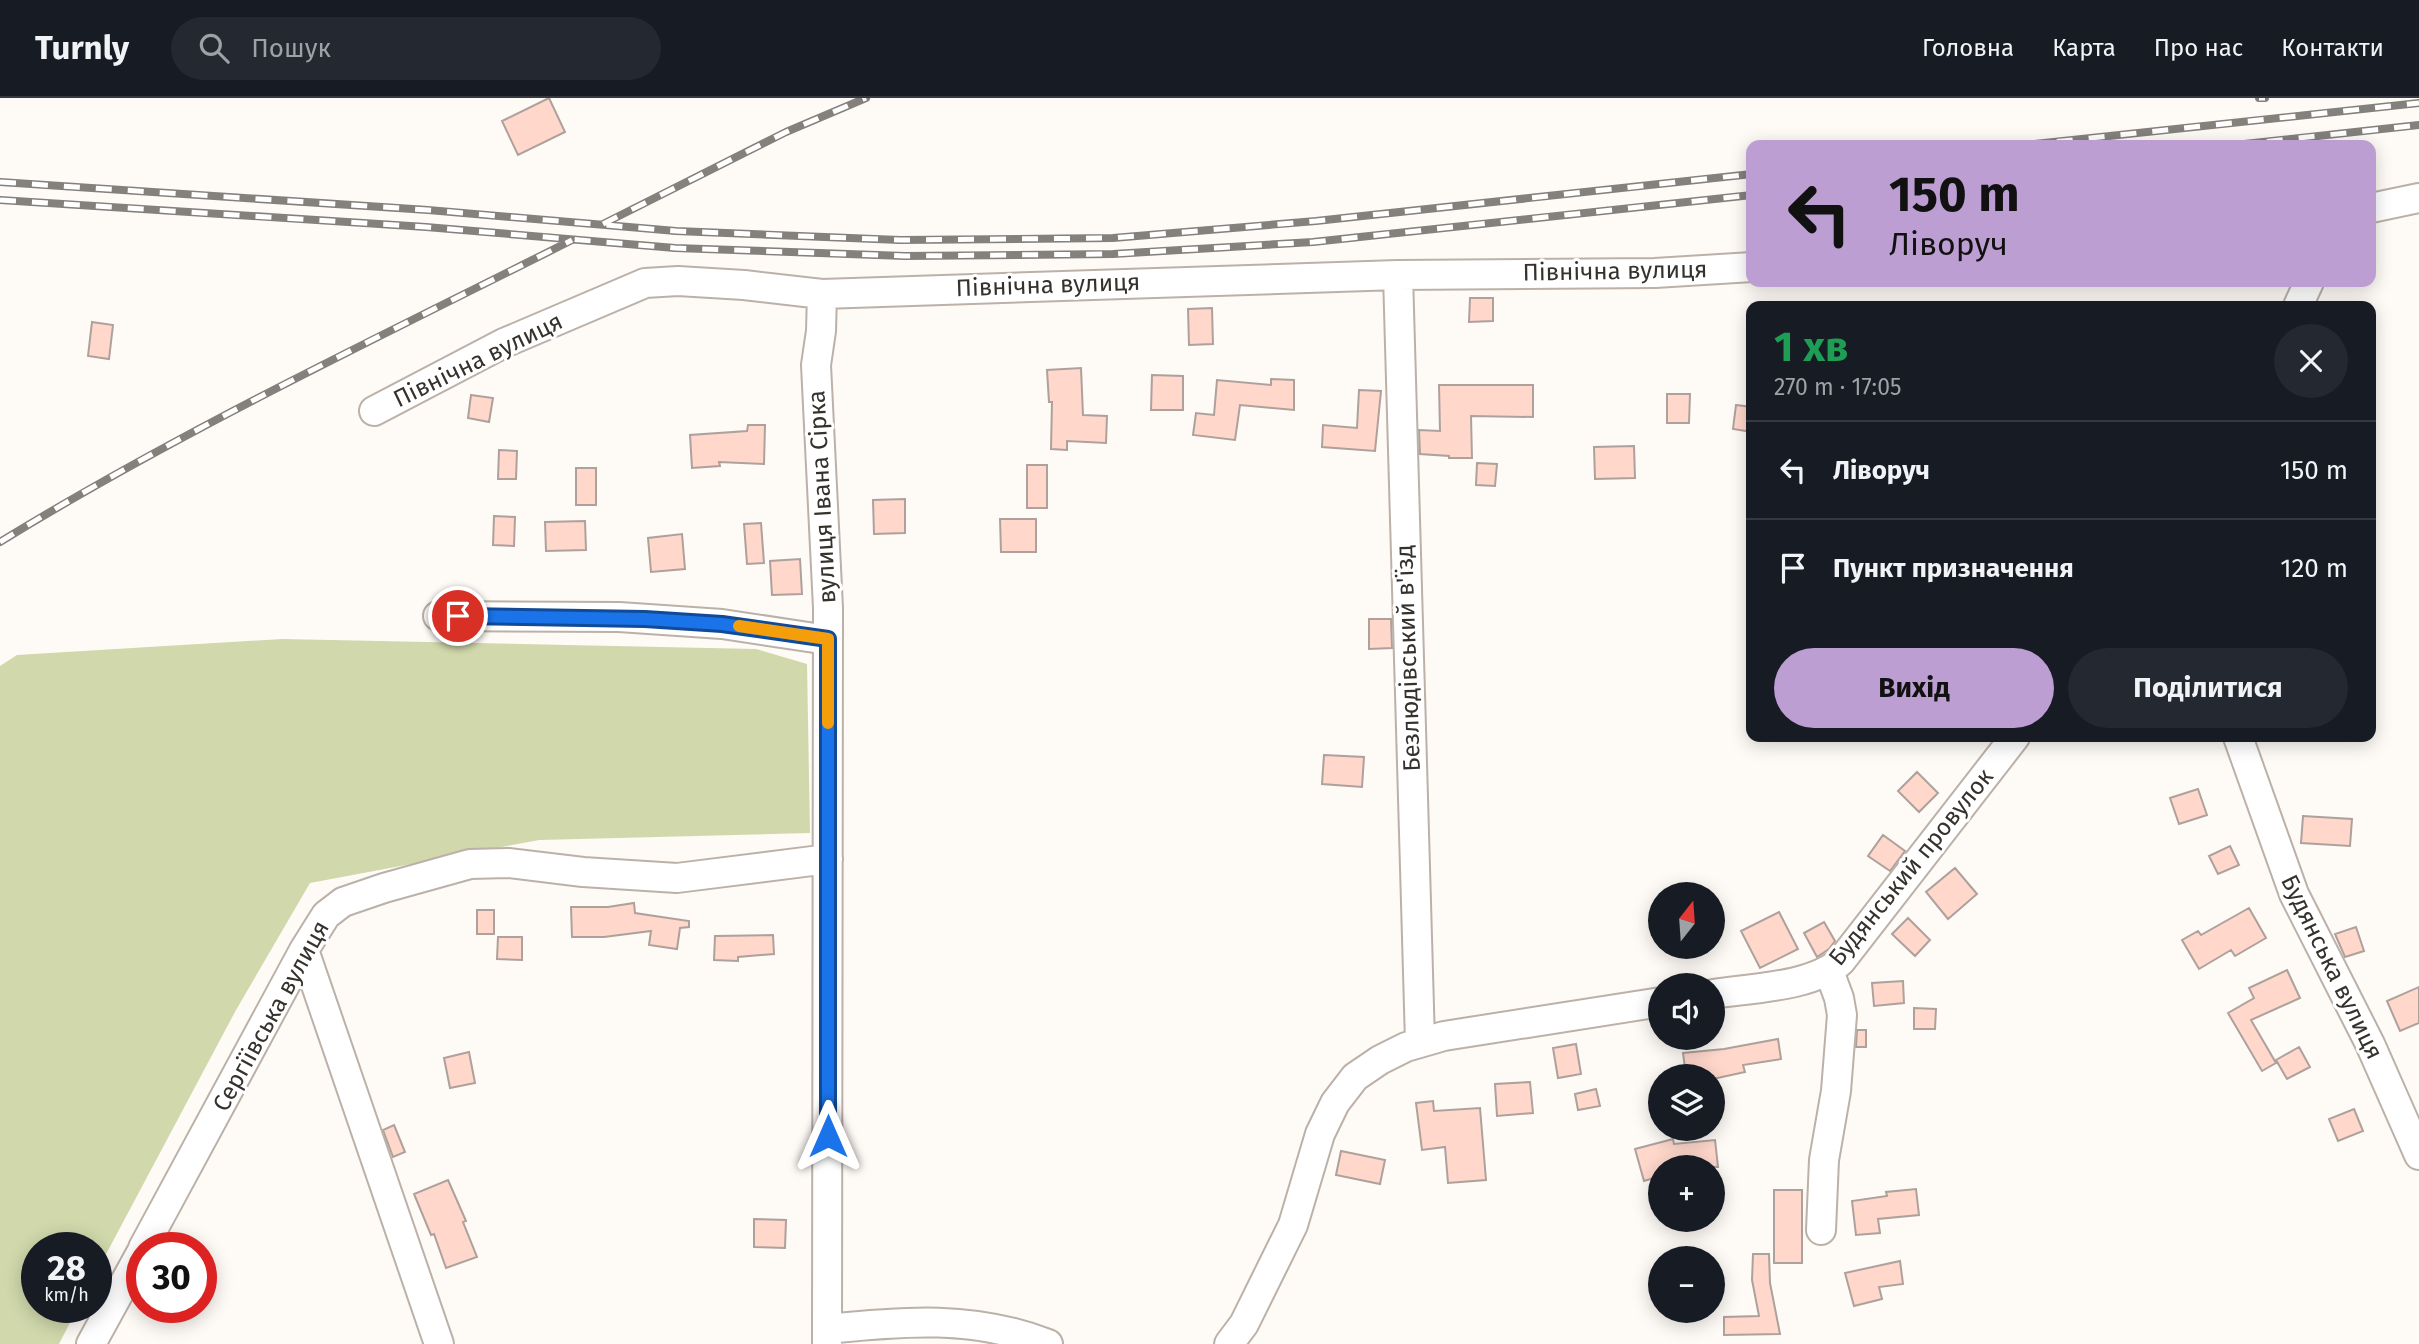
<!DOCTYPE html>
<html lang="uk">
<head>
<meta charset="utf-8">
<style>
	:root { --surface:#171b24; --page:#242831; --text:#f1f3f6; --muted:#9ea1a6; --line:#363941; --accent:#bc9ed3 }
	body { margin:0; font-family:"Fira Sans",sans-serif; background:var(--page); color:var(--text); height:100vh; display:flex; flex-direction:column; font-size:26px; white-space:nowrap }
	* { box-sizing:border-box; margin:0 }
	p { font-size:23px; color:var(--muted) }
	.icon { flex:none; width:38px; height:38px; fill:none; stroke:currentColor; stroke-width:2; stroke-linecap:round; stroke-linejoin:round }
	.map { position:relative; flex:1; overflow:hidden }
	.side { position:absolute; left:1746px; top:203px; width:630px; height:441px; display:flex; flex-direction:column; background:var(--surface); border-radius:14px; box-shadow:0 4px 18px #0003 }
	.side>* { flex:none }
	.hud { position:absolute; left:1746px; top:42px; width:630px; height:147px; border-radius:14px; box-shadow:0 4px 18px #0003; background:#bc9ed3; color:#111; overflow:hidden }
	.needle { width:46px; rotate:17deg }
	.fabs { position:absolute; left:1648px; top:784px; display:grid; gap:14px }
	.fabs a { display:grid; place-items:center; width:77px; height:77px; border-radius:50%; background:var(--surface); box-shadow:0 4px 18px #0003; font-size:35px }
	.speed { position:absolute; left:21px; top:1134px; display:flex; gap:14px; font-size:35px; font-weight:700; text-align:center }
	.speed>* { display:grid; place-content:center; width:91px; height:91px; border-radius:50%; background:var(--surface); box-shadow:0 4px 18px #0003; line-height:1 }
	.speed small { font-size:18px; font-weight:400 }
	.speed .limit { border:10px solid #d22; background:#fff; color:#111 }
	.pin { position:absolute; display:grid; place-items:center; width:60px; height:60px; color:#fff; margin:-30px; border:4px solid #fff; border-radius:50%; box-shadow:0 2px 7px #0007 }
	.me { position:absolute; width:77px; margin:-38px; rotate:0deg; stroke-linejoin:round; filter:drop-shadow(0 0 5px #0008) }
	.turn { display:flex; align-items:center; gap:24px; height:147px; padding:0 28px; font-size:32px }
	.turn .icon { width:91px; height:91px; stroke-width:2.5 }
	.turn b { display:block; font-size:49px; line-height:60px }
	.round { display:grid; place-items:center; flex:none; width:74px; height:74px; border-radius:37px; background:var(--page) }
	.summary { display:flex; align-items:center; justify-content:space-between; height:119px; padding:0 28px }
	h1 { font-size:42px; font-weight:700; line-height:52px; color:#1e9e55 }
	.action { display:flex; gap:14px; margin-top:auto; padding:14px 28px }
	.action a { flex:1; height:80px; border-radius:42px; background:var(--accent); color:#111; font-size:28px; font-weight:700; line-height:80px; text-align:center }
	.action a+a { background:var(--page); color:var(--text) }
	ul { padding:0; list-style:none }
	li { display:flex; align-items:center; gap:21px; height:98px; padding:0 28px; border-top:2px solid var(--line) }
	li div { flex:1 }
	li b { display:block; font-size:26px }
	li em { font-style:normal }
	header { display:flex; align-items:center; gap:42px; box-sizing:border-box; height:98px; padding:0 35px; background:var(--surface); border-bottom:2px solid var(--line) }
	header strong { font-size:33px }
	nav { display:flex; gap:38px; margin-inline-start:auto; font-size:24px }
	.search { width:490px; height:63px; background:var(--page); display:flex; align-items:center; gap:18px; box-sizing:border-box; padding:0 24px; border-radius:38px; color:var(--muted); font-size:26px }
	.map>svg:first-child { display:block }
	.green { fill:#d0d8ac }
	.building { fill:#ffd7cb; stroke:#aea19c; stroke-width:2 }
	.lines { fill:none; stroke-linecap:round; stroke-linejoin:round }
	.minor-casing { stroke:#bbb1a8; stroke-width:32 }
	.minor { stroke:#fff; stroke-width:28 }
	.rail-casing { stroke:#84807c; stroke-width:8 }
	.rail { stroke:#fff; stroke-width:5; stroke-dasharray:16; stroke-linecap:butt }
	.route-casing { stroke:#114b97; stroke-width:18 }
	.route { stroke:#1a73e8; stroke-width:12 }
	.slow { stroke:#f59e0b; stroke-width:12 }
	.labels { text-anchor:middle; stroke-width:6; stroke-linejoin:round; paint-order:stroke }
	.street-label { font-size:24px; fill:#35312d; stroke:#fff }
</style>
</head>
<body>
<header>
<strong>Turnly</strong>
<div class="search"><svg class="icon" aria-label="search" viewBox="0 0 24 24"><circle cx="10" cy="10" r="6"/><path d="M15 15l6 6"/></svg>Пошук</div>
<nav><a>Головна</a><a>Карта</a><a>Про нас</a><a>Контакти</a></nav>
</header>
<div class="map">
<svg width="2419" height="1246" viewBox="0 0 2419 1246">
	<rect width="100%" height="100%" fill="#fefaf6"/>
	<path class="green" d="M 282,541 L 756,551 L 807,566 L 810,735 L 539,742 L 310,785 L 236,912 L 96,1175 L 96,1150 L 37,1150 L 37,1209 L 78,1209 L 59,1246 L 0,1246 L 0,568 L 17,557 Z"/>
	<path class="building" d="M 549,0 L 565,34 L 518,57 L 502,23 Z
		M 1470,200 L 1493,200 L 1493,223 L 1469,224 Z
		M 1212,210 L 1213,246 L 1189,247 L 1188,211 Z
		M 92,224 L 113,227 L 109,261 L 88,258 Z
		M 1081,270 L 1083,317 L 1107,318 L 1106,345 L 1067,343 L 1067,352 L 1051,351 L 1052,304 L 1049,304 L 1047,272 Z
		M 1152,277 L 1183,278 L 1183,312 L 1151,312 Z
		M 1271,281 L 1294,282 L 1294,312 L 1240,307 L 1235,342 L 1193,337 L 1196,315 L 1214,317 L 1217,282 L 1271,287 Z
		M 1439,287 L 1533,287 L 1533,319 L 1471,318 L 1472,360 L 1449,360 L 1449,358 L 1420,356 L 1419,332 L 1440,333 Z
		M 1359,292 L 1381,293 L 1375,353 L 1322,349 L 1323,327 L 1357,330 Z
		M 1667,296 L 1690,296 L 1689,325 L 1667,325 Z
		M 471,297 L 493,300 L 489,324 L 468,320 Z
		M 1736,307 L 1752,309 L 1752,334 L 1733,331 Z
		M 748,327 L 765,327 L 764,366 L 719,364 L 720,368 L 692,370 L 690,337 L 747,333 Z
		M 1634,348 L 1635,380 L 1595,381 L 1594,349 Z
		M 499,352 L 517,353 L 516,381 L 498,381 Z
		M 1477,365 L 1497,366 L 1495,388 L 1476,387 Z
		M 1027,367 L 1047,367 L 1047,410 L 1027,410 Z
		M 576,370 L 596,370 L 596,407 L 576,407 Z
		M 905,401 L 905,435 L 874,436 L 873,402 Z
		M 494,418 L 515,419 L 514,448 L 493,447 Z
		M 1000,421 L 1036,421 L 1036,454 L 1001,454 Z
		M 585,423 L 586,452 L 546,453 L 545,424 Z
		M 761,425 L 764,465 L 747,466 L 744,426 Z
		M 682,436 L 685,471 L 651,474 L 648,440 Z
		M 800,461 L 802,496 L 772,497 L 770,463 Z
		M 1369,521 L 1391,521 L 1392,550 L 1369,551 Z
		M 1324,657 L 1364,659 L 1362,689 L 1322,686 Z
		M 1917,674 L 1938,695 L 1919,714 L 1898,693 Z
		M 2198,691 L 2207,717 L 2179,726 L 2170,700 Z
		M 2303,718 L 2352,721 L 2350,748 L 2301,745 Z
		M 1883,737 L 1905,753 L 1890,773 L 1868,758 Z
		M 2230,748 L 2239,767 L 2218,776 L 2209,758 Z
		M 1955,770 L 1977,796 L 1948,821 L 1926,794 Z
		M 634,805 L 635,815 L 689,823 L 689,829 L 680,830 L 677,851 L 649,847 L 651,833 L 604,839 L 572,839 L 571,809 L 608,809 Z
		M 2249,810 L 2266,840 L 2235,858 L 2231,852 L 2199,871 L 2182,842 L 2198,833 L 2201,837 Z
		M 477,812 L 494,812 L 494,836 L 477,836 Z
		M 1779,814 L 1798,851 L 1760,870 L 1741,833 Z
		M 1908,820 L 1930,842 L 1915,858 L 1892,836 Z
		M 1824,824 L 1835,843 L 1829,851 L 1817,859 L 1804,835 Z
		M 2356,829 L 2364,853 L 2345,859 L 2335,836 Z
		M 773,837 L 774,856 L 738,859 L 738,863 L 714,862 L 715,838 Z
		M 498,839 L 522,839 L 522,862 L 497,861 Z
		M 2287,872 L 2300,900 L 2251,922 L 2276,965 L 2262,973 L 2228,915 L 2254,900 L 2249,890 Z
		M 1903,883 L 1904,905 L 1874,908 L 1872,885 Z
		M 2419,889 L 2419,925 L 2400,933 L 2387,903 Z
		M 1914,910 L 1936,911 L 1935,931 L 1914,931 Z
		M 1857,932 L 1866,932 L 1866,949 L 1856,949 Z
		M 1778,941 L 1781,961 L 1743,967 L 1745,974 L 1713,981 L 1713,978 L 1686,978 L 1683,955 L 1724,951 Z
		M 1576,946 L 1581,976 L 1558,980 L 1553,950 Z
		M 2299,949 L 2310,969 L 2287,981 L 2276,962 Z
		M 469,954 L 475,985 L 450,990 L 444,960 Z
		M 1530,984 L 1533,1015 L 1497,1018 L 1495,986 Z
		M 1596,991 L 1600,1008 L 1578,1012 L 1575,996 Z
		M 1433,1003 L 1434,1013 L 1480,1010 L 1486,1082 L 1448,1085 L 1445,1049 L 1422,1052 L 1416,1005 Z
		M 2354,1011 L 2363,1033 L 2338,1043 L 2329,1021 Z
		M 394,1027 L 405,1054 L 393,1059 L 383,1032 Z
		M 1673,1041 L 1674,1046 L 1715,1042 L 1718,1069 L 1661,1069 L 1661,1078 L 1644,1083 L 1635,1051 Z
		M 1341,1053 L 1385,1062 L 1380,1086 L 1336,1077 Z
		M 448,1082 L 466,1123 L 463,1124 L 477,1159 L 446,1170 L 434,1136 L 431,1137 L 414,1096 Z
		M 1916,1091 L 1919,1117 L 1878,1121 L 1880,1135 L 1856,1137 L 1852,1103 L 1887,1098 L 1886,1094 Z
		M 1774,1092 L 1802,1092 L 1802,1165 L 1774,1165 Z
		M 754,1121 L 786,1122 L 785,1150 L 754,1149 Z
		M 1753,1156 L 1769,1156 L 1770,1185 L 1780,1236 L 1724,1237 L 1724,1219 L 1759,1218 L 1752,1182 Z
		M 1900,1163 L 1903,1186 L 1879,1189 L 1882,1201 L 1854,1208 L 1845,1175 Z"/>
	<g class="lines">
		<g class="minor-casing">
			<path id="minor" d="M 2371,110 L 2419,100
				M 1398,177 L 1420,944
				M 822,196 L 821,233 L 816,267 L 828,510 L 827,1246
				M 2298,208 L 2309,184
				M 374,313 L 504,245 L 645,185 L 678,183 L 744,187 L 822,196 L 1398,177 L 1655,175 L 1752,169
				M 438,518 L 619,519 L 722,526 L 828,542
				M 2238,639 L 2294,796 L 2370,946 L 2419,1057
				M 304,852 L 439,1246
				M 1713,896 C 1752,890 1812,889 1841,863 L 2015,639
				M 1821,1132 L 1824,1062 L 1836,993 L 1842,917 L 1839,900 L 1829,873
				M 143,1150 L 304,852 L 326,817 L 343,804 L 384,790 L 470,766 L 508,765 L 583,774 L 677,780 L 828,761
				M 827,1231 C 904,1223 974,1217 1048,1246
				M 91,1246 L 142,1153
				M 1229,1246 L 1244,1226 L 1293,1127 L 1320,1036 L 1335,1005 L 1355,979 L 1380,962 L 1406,949 L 1444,938 L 1661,904"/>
		</g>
		<use href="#minor" class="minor"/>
		<g class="rail-casing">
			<path id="rail" d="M 2259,0 L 2265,0
				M 2025,47 L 2419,5
				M 2235,47 L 2419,27
				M 0,84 L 428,112 L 676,133 L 900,142 L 1113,140 L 1316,123 L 1752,76
				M 0,102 L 426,129 L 675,150 L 905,158 L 1113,156 L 1313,144 L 1752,97
				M 603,126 L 786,34 L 866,0
				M 0,444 C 184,331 380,239 572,142"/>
		</g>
		<use href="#rail" class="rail"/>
	</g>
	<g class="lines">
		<g class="route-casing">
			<path id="route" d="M 458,518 L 645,521 L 722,526 L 828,541 L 828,1038"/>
		</g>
		<use href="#route" class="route"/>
		<path class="slow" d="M 739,528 L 828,541 L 828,625"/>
	</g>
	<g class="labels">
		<g class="street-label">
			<text transform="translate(1615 173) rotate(-1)" y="8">Північна вулиця</text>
			<text transform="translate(1048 187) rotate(-2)" y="8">Північна вулиця</text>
			<text transform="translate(478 262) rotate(-26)" y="8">Північна вулиця</text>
			<text transform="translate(822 399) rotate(-93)" y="8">вулиця Івана Сірка</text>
			<text transform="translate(1408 560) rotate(-92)" y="8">Безлюдівський в'їзд</text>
			<text transform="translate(1911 769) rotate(-51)" y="8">Будянський провулок</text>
			<text transform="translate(2332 869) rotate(64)" y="8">Будянська вулиця</text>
			<text transform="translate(271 918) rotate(-61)" y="8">Сергіївська вулиця</text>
		</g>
	</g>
</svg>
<div class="fabs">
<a><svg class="needle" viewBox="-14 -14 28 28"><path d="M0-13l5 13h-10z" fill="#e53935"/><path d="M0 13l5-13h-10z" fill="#9ea1a6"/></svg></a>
<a><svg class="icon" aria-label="sound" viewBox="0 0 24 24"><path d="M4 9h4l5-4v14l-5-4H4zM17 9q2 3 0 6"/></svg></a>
<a><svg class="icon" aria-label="layers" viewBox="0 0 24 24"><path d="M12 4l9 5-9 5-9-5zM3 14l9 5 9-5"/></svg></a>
<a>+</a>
<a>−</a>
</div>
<div class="speed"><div>28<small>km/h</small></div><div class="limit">30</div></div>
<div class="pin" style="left:458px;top:518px;background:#d93025"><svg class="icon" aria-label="arrive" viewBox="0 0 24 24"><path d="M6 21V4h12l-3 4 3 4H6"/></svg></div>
<svg class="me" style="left:828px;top:1038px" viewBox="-20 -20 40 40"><path d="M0-17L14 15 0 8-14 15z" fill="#1a73e8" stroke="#fff" stroke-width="4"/></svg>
<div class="hud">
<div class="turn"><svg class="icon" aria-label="left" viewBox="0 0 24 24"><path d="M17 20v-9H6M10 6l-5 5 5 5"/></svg><div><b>150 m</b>Ліворуч</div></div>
</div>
<section class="side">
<div class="summary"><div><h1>1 хв</h1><p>270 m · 17:05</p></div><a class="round"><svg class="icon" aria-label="close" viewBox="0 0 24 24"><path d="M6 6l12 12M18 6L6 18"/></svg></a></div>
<ul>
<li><svg class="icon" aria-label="left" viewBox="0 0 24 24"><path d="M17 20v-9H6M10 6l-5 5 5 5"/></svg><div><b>Ліворуч</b></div><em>150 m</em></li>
<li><svg class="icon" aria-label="arrive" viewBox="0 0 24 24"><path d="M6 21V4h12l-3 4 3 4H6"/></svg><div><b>Пункт призначення</b></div><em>120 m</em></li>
</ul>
<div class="action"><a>Вихід</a><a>Поділитися</a></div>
</section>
</div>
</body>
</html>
